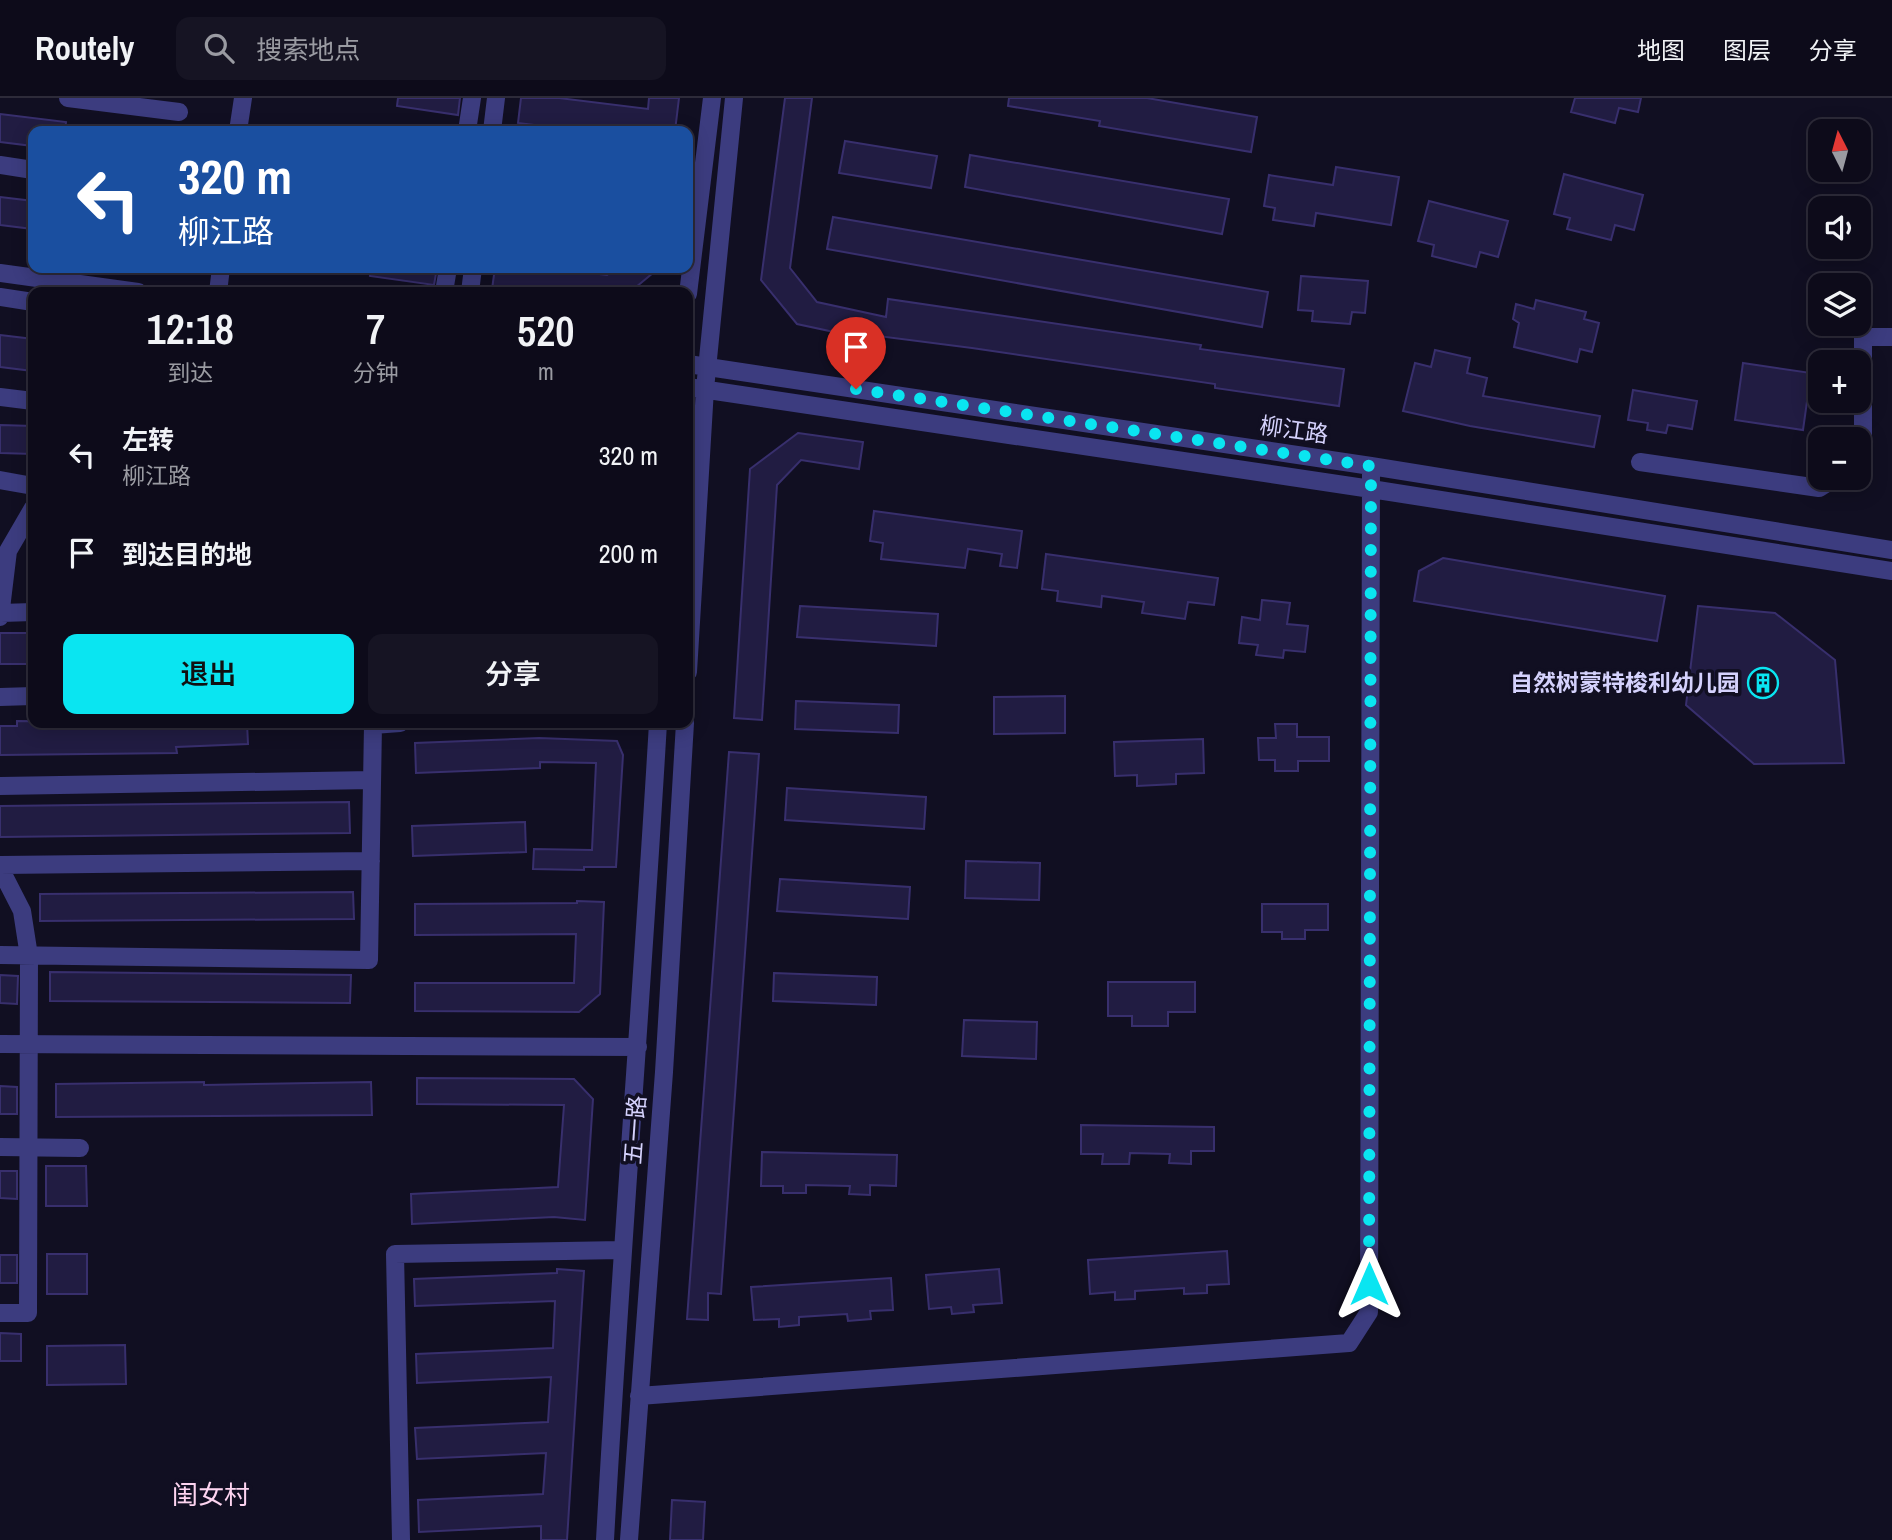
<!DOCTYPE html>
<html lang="zh">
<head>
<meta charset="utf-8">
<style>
	:root { --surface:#0d0b1a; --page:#161423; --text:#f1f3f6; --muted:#9a9ba2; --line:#2d2b39; --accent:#0ae5f1 }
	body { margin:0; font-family:"Archivo Narrow","Noto Sans SC",sans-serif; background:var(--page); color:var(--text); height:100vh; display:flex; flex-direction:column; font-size:26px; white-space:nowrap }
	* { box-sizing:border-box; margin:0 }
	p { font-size:23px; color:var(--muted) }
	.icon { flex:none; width:38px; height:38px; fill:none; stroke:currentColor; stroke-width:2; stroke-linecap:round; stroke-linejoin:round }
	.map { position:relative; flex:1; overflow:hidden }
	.side { position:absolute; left:28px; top:189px; width:665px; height:441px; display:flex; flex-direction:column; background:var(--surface); border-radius:14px; box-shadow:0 4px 18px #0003,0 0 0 2px var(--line) }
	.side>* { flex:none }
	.hud { position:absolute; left:28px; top:28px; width:665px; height:147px; border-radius:14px; box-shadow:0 4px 18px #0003,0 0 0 2px var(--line); background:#1a4fa0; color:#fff; overflow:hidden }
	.needle { width:46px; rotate:354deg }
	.fabs { position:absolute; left:1808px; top:21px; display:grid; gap:14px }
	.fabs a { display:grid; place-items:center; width:63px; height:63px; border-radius:14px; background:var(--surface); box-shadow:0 4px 18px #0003,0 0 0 2px var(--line); font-size:35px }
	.pin { position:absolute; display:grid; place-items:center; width:60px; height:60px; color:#fff; margin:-72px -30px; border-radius:50% 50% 50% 0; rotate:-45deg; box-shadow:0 0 7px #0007 }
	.pin .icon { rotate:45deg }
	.me { position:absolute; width:77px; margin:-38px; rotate:0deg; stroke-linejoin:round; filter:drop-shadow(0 0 5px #0008) }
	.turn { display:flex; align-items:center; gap:24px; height:147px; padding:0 35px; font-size:32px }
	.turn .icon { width:91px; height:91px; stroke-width:2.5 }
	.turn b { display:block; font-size:49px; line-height:60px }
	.eta { display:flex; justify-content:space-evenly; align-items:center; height:119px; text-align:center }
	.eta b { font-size:42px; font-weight:600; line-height:49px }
	.action { display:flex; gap:14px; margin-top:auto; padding:14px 35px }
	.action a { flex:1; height:80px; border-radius:14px; background:var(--accent); color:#111; font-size:28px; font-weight:600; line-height:80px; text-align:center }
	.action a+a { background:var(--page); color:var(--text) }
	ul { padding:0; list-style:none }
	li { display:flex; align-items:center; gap:21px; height:98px; padding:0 35px }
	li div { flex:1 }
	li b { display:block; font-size:26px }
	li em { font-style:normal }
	header { display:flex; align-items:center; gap:42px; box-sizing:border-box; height:98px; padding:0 35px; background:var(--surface); border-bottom:2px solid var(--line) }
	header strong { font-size:33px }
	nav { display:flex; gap:38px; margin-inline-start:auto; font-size:24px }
	.search { width:490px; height:63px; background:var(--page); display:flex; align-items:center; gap:18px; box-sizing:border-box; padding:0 24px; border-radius:14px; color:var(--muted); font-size:26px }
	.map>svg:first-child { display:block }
	.building { fill:#211c42; stroke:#382f6d; stroke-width:2 }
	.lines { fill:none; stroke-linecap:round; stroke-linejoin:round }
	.minor { stroke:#3c3c7f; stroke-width:18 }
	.route { stroke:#0ae5f1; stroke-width:12; stroke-dasharray:0 21.6 }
	.labels { text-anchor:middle; stroke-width:7; stroke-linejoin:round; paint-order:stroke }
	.street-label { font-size:23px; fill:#d5d2fd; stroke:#110f22 }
	.poi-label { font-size:23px; font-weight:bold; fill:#d5d2fd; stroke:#110f22; text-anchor:end }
	.quarter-label { font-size:26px; fill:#fdd4f0; stroke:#110f22 }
</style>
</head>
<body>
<header>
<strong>Routely</strong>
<div class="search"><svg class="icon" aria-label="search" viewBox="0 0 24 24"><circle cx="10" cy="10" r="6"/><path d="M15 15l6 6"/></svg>搜索地点</div>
<nav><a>地图</a><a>图层</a><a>分享</a></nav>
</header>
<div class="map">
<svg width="1892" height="1442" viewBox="0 0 1892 1442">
	<rect width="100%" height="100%" fill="#110f22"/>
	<path class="building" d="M 398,0 L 460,0 L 458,17 L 397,8 Z
		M 521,0 L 559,0 L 648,11 L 649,0 L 679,0 L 675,33 L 583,33 L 518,25 Z
		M 785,0 L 812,0 L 790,170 L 817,204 L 886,219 L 888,201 L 1201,247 L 1200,251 L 1344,271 L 1339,308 L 1215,290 L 1215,286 L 972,250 L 863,236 L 862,240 L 797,226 L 761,182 Z
		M 1009,0 L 1147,0 L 1257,19 L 1251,54 L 1099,28 L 1100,23 L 1008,8 Z
		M 1575,0 L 1641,0 L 1638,14 L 1619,10 L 1615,25 L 1571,14 Z
		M 0,16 L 66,24 L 65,33 L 33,33 L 33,48 L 0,44 Z
		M 845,43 L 937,58 L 931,90 L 839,75 Z
		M 970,57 L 1229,101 L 1222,136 L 965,89 Z
		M 1336,69 L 1399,79 L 1391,127 L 1316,115 L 1314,128 L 1273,122 L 1275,110 L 1264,108 L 1269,77 L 1333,87 Z
		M 1564,76 L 1643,97 L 1634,132 L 1615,127 L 1611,142 L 1567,131 L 1570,120 L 1554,116 Z
		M 0,99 L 33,103 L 33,131 L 0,127 Z
		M 1429,103 L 1508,123 L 1498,159 L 1480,154 L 1476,169 L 1432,158 L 1434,147 L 1418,143 Z
		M 833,119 L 1268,194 L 1262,229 L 827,151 Z
		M 371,170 L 437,170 L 434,187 L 370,178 Z
		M 495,170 L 550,170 L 607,177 L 616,170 L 659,170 L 630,194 L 514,194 L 492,191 Z
		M 1301,178 L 1368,183 L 1365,215 L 1352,214 L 1350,226 L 1312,223 L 1313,213 L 1298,212 Z
		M 1536,202 L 1586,214 L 1584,221 L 1599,225 L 1592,254 L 1580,251 L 1577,264 L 1514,249 L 1519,225 L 1513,221 L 1516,206 L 1534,211 Z
		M 0,237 L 33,241 L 33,273 L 0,269 Z
		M 1435,252 L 1470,260 L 1467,275 L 1487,280 L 1483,298 L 1600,318 L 1594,349 L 1470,328 L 1403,313 L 1415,265 L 1431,269 Z
		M 1743,265 L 1811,275 L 1803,332 L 1735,322 Z
		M 1633,292 L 1697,303 L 1692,331 L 1668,327 L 1666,335 L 1647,332 L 1648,325 L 1628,322 Z
		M 0,327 L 33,328 L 33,356 L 0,355 Z
		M 798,335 L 863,344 L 859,371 L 801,362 L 777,387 L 762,622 L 734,620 L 750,371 Z
		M 874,413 L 1022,433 L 1017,470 L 1000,468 L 1002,456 L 968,451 L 965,470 L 881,461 L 883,445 L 870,443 Z
		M 1046,456 L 1218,480 L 1214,507 L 1188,504 L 1185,521 L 1142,515 L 1144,504 L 1102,498 L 1101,509 L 1057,503 L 1058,493 L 1042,491 Z
		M 1443,460 L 1665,498 L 1657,543 L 1414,503 L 1419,473 Z
		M 1262,502 L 1290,505 L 1287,526 L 1308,528 L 1305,554 L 1284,552 L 1283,560 L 1256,557 L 1258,547 L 1239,545 L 1242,519 L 1260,522 Z
		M 800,508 L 938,516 L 936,548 L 797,539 Z
		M 1698,508 L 1775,515 L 1835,562 L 1844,665 L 1754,666 L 1686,607 Z
		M 0,535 L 33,535 L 33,566 L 0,566 Z
		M 1065,598 L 1065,635 L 994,636 L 994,599 Z
		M 796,603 L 899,607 L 898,635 L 795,631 Z
		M 17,623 L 247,625 L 248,646 L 176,649 L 177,655 L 0,657 L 0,628 L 17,628 Z
		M 1275,626 L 1297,626 L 1297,639 L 1329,639 L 1329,663 L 1298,663 L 1298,673 L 1275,673 L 1275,662 L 1259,662 L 1258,640 L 1276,640 Z
		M 539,640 L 617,643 L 623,657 L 616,769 L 584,769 L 584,772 L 533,771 L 534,751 L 592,752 L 596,665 L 540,664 L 540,670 L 416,675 L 415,645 Z
		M 1203,641 L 1204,675 L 1176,676 L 1176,686 L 1137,688 L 1137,677 L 1115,678 L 1114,644 Z
		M 729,654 L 759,656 L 721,1196 L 708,1195 L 708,1222 L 687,1221 Z
		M 787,690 L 926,699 L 924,731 L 785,722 Z
		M 349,704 L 350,735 L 0,739 L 0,708 Z
		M 525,724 L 526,754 L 413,758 L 412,728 Z
		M 966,763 L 1040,765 L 1039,802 L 965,800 Z
		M 780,781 L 910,789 L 908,821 L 777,813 Z
		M 353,794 L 354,821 L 40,823 L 40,796 Z
		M 577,803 L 604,804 L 600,896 L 579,914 L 415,913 L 415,885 L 574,885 L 576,836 L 415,837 L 415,806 L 577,805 Z
		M 1262,806 L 1328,806 L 1328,832 L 1305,832 L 1305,841 L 1282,841 L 1282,834 L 1262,834 Z
		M 50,874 L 351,877 L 350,905 L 50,903 Z
		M 774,875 L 877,879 L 876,907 L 773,903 Z
		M 0,877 L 18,878 L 17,906 L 0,905 Z
		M 1108,884 L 1195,884 L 1195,914 L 1168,914 L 1168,928 L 1132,928 L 1132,918 L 1108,918 Z
		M 964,922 L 1037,924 L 1036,961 L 962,958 Z
		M 417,980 L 574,981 L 593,1001 L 585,1122 L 554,1119 L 412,1126 L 411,1096 L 558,1089 L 564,1007 L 417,1006 Z
		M 204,984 L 204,987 L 371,984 L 372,1017 L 56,1019 L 56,986 Z
		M 0,988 L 17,989 L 17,1016 L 0,1016 Z
		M 1081,1027 L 1214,1029 L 1214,1053 L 1191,1053 L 1191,1066 L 1169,1065 L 1170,1056 L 1130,1055 L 1129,1066 L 1102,1066 L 1103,1056 L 1081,1056 Z
		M 762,1054 L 897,1057 L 896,1088 L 870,1087 L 870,1097 L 849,1096 L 850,1088 L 806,1087 L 806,1095 L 783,1095 L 783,1088 L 761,1088 Z
		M 46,1068 L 86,1068 L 87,1108 L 46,1108 Z
		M 0,1073 L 17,1073 L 17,1101 L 0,1100 Z
		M 1227,1153 L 1229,1186 L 1207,1187 L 1207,1195 L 1184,1196 L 1184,1190 L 1135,1193 L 1135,1201 L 1115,1202 L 1115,1194 L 1090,1196 L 1088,1162 Z
		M 47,1156 L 87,1156 L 87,1196 L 47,1196 Z
		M 0,1157 L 17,1157 L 17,1185 L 0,1185 Z
		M 557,1171 L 584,1173 L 567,1442 L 541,1442 L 541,1428 L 419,1434 L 418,1402 L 543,1396 L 546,1355 L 417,1361 L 415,1330 L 548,1324 L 551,1279 L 417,1285 L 416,1256 L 553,1250 L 555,1203 L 415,1208 L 414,1181 L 557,1175 Z
		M 999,1171 L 1002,1205 L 973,1207 L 974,1214 L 952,1216 L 951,1209 L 929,1211 L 926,1177 Z
		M 891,1180 L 893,1212 L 870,1213 L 871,1221 L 848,1223 L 847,1216 L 799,1219 L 799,1227 L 779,1229 L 779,1221 L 754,1222 L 751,1189 Z
		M 0,1235 L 21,1236 L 21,1263 L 0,1263 Z
		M 125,1247 L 126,1286 L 47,1287 L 47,1248 Z
		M 672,1402 L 705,1404 L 703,1442 L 670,1442 Z"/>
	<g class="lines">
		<path class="minor" d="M 68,0 L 179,14
			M 238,33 L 243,0
			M 467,33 L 472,0
			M 492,33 L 496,0
			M 0,67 L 33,72
			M 0,175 L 138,194
			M 218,194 L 221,170
			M 444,194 L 448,170
			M 470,194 L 473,170
			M 688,196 L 712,0
			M 0,199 L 33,204
			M 688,266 L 1371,368 L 1892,452
			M 688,289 L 1371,391 L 1892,473
			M 0,299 L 33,303
			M 1640,364 L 1819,390 L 1835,380
			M 1858,365 L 1863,362 L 1863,239 L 1892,239
			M 0,382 L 33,388
			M 1,515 L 33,514
			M 0,519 L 8,453 L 33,410
			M 688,574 L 705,291 L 734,0
			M 0,599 L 33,598
			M 0,688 L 372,682
			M 0,767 L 371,763
			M 0,770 L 22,813 L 29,858 L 28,1215 L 0,1215
			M 0,857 L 369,862 L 373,627 L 400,625
			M 0,946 L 638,949
			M 0,1049 L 80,1050
			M 639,1298 L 1349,1245 L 1369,1214 L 1371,368
			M 401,1442 L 395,1156 L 621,1152
			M 605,1442 C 620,1169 642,897 658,625
			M 629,1442 L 664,974 L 685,625"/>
	</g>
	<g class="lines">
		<path class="route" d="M 856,291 L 1371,368 L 1369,1186"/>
	</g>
	<defs>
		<g id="building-ring" transform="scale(1.575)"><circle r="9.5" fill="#110f22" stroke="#0ae5f1" stroke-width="1.5"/><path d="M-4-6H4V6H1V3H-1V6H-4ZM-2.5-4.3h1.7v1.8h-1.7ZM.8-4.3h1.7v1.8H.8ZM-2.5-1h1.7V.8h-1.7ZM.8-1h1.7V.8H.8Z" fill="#0ae5f1"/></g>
	</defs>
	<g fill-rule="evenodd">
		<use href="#building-ring" x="1763" y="585"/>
	</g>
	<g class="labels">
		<g class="street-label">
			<text transform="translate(1294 332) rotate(8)" y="8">柳江路</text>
			<text transform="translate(635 1032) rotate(-86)" y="8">五一路</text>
		</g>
		<g class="poi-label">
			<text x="1740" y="593">自然树蒙特梭利幼儿园</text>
		</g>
		<g class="quarter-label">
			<text x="211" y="1406">闺女村</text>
		</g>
	</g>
</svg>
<div class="fabs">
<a><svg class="needle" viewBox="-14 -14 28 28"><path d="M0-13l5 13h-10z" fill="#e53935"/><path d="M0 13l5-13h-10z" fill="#9a9ba2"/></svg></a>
<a><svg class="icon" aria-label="sound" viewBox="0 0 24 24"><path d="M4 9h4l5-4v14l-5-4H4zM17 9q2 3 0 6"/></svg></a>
<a><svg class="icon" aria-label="layers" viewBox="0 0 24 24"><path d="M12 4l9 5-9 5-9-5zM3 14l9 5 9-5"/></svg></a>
<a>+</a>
<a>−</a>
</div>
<div class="pin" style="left:856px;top:291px;background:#d93025"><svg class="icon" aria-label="arrive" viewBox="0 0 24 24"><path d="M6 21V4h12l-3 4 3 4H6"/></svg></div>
<svg class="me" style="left:1369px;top:1186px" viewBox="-20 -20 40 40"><path d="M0-17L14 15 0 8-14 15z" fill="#0ae5f1" stroke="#fff" stroke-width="4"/></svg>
<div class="hud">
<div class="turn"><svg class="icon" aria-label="left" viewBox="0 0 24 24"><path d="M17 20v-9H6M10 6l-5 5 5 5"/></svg><div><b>320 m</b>柳江路</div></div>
</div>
<section class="side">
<div class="eta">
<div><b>12:18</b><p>到达</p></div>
<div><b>7</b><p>分钟</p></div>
<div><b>520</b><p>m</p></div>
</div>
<ul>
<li><svg class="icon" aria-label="left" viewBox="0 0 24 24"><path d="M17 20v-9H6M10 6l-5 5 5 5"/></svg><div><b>左转</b><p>柳江路</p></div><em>320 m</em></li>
<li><svg class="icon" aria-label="arrive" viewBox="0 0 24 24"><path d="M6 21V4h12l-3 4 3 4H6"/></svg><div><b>到达目的地</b></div><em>200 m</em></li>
</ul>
<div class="action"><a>退出</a><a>分享</a></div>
</section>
</div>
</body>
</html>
